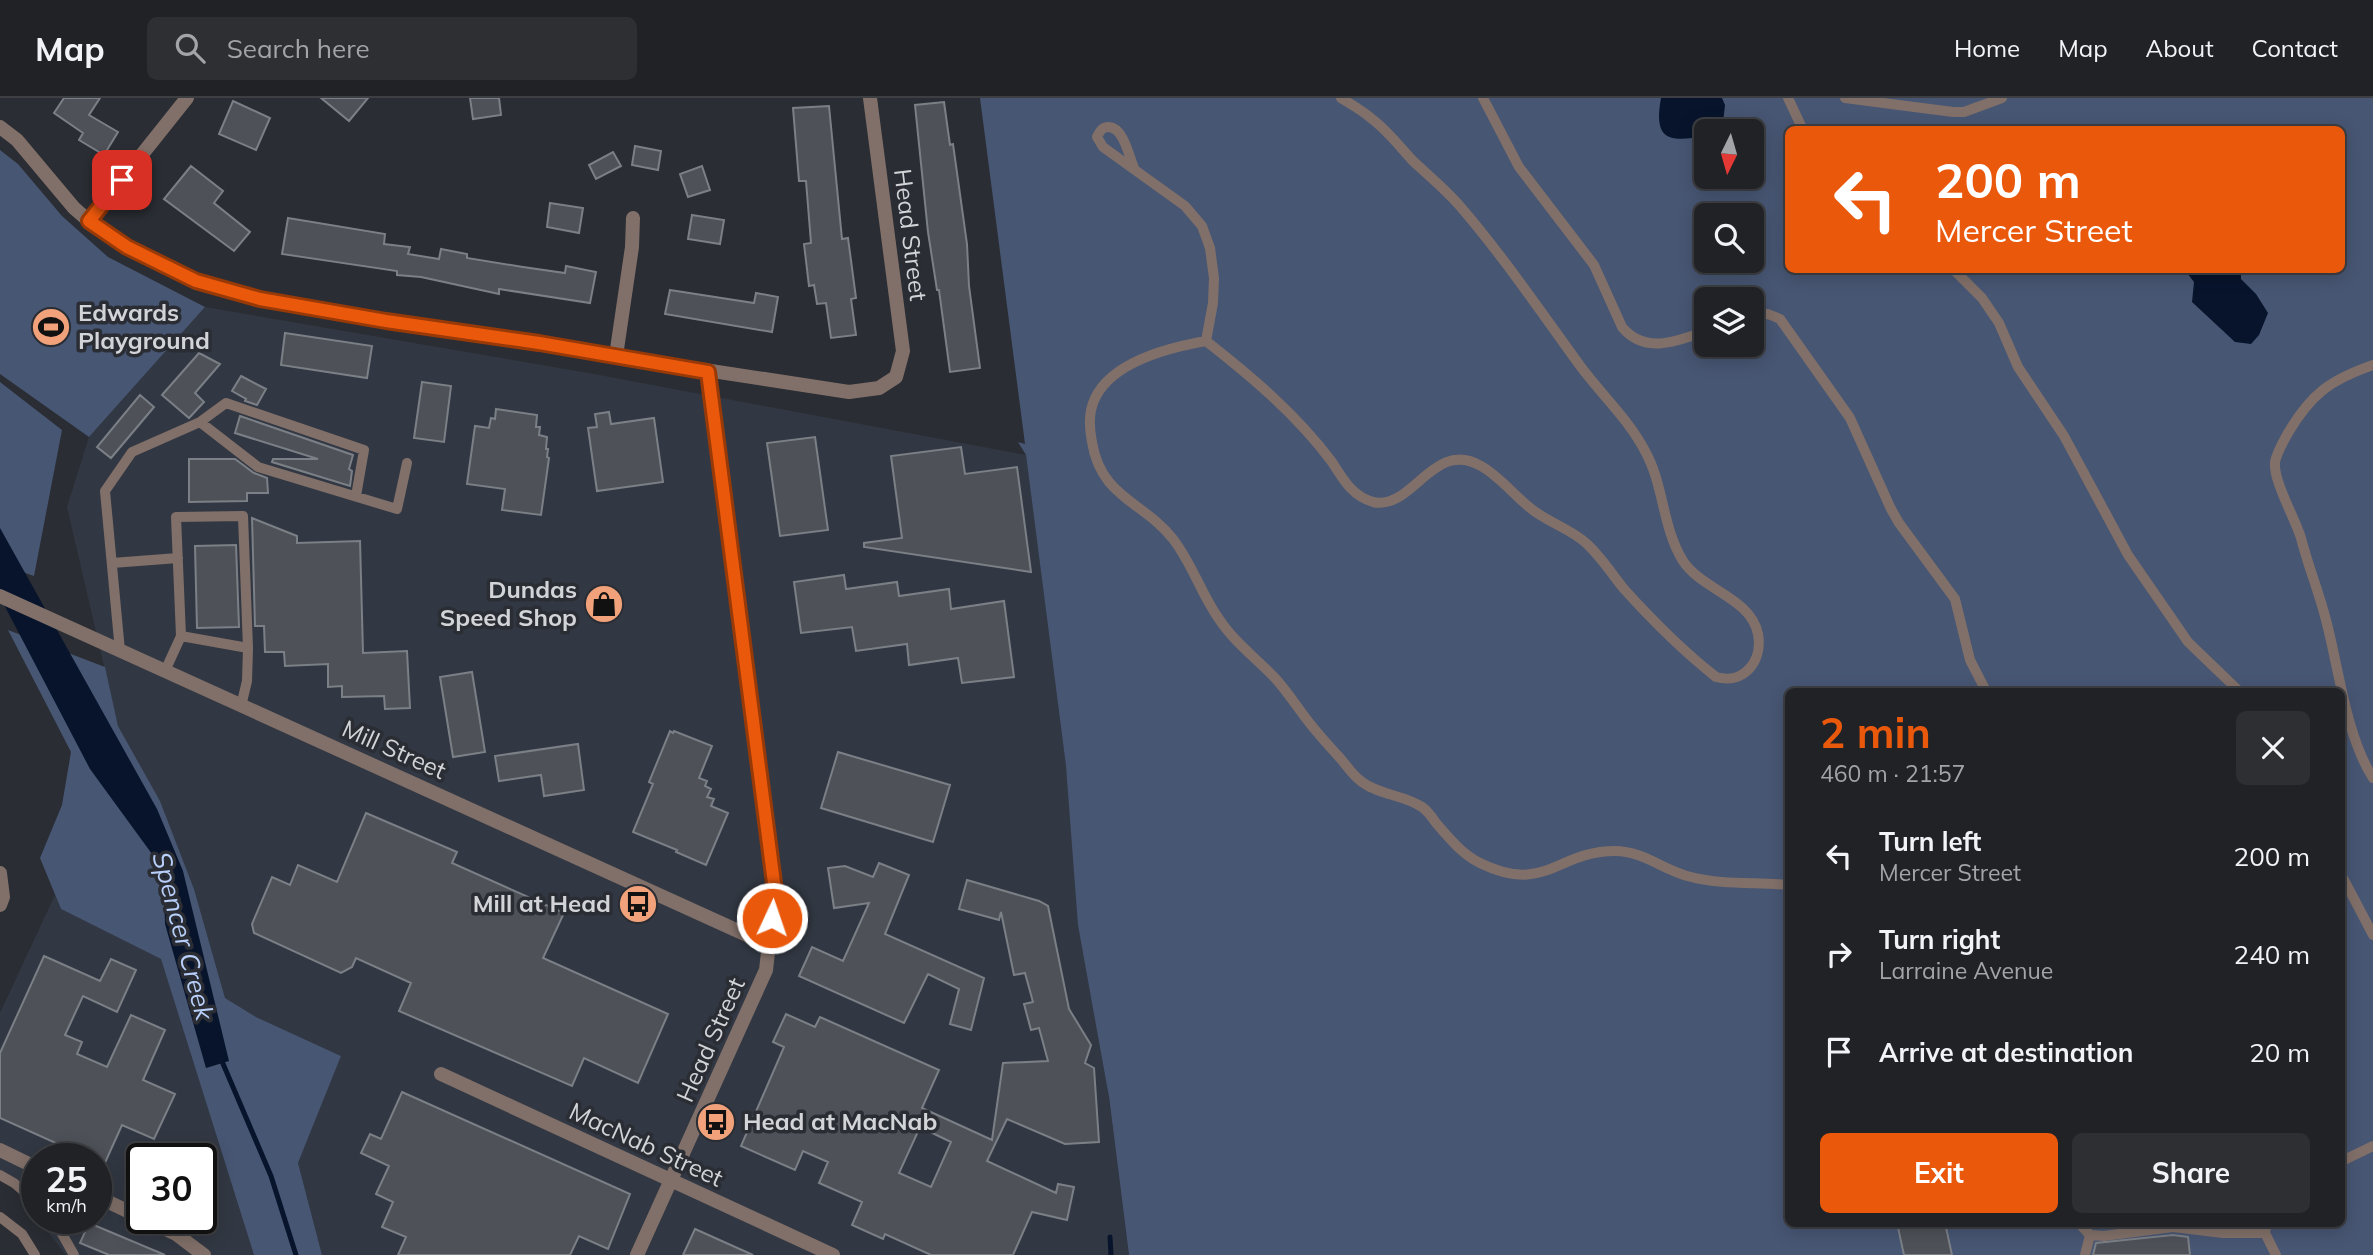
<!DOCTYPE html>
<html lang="en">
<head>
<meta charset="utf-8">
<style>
	:root { --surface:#202226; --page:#2d2f32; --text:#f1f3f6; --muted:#a2a4a7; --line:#3d3f43; --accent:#ea580c }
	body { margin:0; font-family:Mulish,sans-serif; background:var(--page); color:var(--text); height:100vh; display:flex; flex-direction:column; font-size:26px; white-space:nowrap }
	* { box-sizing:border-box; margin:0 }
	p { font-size:23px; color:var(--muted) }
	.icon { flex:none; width:38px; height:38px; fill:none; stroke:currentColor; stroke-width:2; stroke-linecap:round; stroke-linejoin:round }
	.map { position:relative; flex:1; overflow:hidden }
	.drawer { position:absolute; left:1785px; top:590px; width:560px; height:539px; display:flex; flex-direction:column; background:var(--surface); border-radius:10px; box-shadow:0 4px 18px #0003,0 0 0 2px var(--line) }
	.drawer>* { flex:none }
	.top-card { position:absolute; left:1785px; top:28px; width:560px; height:147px; border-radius:10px; box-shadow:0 4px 18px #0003,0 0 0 2px var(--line); background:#ea580c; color:#fff; overflow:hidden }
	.needle { width:46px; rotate:185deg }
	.fabs { position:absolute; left:1694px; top:21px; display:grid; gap:14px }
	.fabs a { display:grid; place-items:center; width:70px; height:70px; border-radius:10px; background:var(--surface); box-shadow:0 4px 18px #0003,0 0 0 2px var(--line); font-size:35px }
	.speed { position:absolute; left:21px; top:1045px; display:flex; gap:14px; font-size:35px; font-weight:700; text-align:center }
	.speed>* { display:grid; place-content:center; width:91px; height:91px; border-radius:50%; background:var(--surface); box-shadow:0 4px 18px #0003,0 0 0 2px var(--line); line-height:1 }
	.speed small { font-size:18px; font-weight:400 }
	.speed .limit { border:4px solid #111; border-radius:10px; background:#fff; color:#111 }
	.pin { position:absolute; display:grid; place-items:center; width:60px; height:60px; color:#fff; margin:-30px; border-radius:14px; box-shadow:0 4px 10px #0006 }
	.me { position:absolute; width:77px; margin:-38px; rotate:3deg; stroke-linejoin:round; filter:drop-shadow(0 0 5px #0008) }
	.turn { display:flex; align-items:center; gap:24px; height:147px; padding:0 35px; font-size:32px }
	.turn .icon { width:91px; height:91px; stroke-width:2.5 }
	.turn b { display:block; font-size:49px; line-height:60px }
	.round { display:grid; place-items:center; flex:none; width:74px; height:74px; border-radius:10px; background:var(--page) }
	.summary { display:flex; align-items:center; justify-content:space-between; height:119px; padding:0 35px }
	h1 { font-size:42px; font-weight:700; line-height:52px; color:var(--accent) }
	.primary-button { display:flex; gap:14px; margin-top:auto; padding:14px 35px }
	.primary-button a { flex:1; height:80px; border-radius:10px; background:var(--accent); color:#fff; font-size:28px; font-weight:700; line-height:80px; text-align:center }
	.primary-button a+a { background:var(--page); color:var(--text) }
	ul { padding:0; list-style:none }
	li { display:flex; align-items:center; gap:21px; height:98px; padding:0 35px }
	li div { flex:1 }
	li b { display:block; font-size:26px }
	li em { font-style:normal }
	header { display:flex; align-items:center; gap:42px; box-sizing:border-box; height:98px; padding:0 35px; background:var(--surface); border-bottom:2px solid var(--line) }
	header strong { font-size:33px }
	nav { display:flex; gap:38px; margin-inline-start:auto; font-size:24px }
	.search { width:490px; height:63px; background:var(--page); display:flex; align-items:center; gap:18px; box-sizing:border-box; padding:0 24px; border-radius:10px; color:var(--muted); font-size:26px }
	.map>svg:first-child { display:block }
	.built { fill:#323843; fill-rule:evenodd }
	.green { fill:#475673; fill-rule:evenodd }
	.water { fill:#08142c }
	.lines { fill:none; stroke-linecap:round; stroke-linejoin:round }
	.stream { stroke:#08142c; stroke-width:5 }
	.building { fill:#4e5158; stroke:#7b7f86; stroke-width:2; fill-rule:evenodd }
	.lane { stroke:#817069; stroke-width:10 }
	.street { stroke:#817069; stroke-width:14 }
	.route-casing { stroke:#983908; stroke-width:18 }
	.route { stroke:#ea580c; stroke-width:12 }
	.labels { text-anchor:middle; stroke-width:7; stroke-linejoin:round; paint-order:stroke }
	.street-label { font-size:24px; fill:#d2d4d8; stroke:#2a2d33 }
	.poi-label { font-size:24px; font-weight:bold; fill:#d2d4d8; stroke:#2a2d33; text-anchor:start }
	.water-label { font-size:26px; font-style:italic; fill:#b8cffa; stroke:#2a2d33 }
</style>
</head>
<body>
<header>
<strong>Map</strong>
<div class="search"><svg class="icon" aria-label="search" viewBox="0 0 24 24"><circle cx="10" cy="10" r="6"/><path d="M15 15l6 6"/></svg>Search here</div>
<nav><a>Home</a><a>Map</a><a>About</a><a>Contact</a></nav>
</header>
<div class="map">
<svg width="2373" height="1157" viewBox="0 0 2373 1157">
	<rect width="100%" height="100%" fill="#2a2d33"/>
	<path class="built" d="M 205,209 L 594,276 L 1026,357 L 1129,1157 L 322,1157 L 298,1065 L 341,958 L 256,919 L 225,900 L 194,791 L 160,703 L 118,628 L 67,409 L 89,339 Z
		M 55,797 L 61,811 L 161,861 L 254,1157 L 66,1157 L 37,1120 L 96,1120 L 96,1060 L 37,1060 L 37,1120 L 0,1073 L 0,915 ZM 142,1060 L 201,1060 L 201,1120 L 142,1120 Z"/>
	<path class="green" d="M 980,0 L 2373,0 L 2373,1157 L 1129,1157 L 1109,999 L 1078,827 L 1066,668 L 1026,357 L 1018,344 L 1025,346 ZM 1788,32 L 2342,32 L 2342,172 L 1788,172 ZM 1706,33 L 1752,33 L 1752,79 L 1706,79 ZM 1706,117 L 1752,117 L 1752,163 L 1706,163 ZM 1706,201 L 1752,201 L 1752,247 L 1706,247 ZM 1788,593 L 2342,593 L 2342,1125 L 1788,1125 Z
		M 0,52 L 18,66 L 62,118 L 108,159 L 205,209 L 89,339 L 0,276 Z
		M 0,284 L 62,332 L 34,478 L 0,466 Z
		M 8,532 L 105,569 L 118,628 L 160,703 L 194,791 L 225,900 L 256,919 L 341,958 L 298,1065 L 322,1157 L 254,1157 L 161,861 L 61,811 L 40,760 L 62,707 L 71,654 Z"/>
	<path class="water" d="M 1661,0 L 1722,0 L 1725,7 L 1723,25 L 1714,33 L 1706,33 L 1706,38 C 1670,44 1653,44 1661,0 Z
		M 2185,172 L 2241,172 L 2241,181 L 2256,196 L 2268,215 L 2259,237 L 2251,246 L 2235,244 L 2192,204 L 2194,184 Z
		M 0,430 L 157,711 L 183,773 L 229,963 L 206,970 L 165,826 L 164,795 L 152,756 L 90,671 L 0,499 Z"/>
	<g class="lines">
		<path class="stream" d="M 221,961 L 271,1078 L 296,1157
			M 1110,1139 L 1111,1157"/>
	</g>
	<path class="building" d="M 64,0 L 100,0 L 89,17 L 118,34 L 104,57 L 79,42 L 83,35 L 54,15 Z
		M 321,0 L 368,0 L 349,23 Z
		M 470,0 L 499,0 L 501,17 L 473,21 Z
		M 233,3 L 270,20 L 256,52 L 219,36 Z
		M 944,4 L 950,47 L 953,46 L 967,146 L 969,188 L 980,270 L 950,274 L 939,192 L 937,192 L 928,134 L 915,7 Z
		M 829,8 L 842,141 L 848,140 L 856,200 L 851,201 L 856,237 L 831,240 L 826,205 L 817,206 L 814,187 L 809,188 L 804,146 L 811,145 L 806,83 L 799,83 L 793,10 Z
		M 635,48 L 661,53 L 658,72 L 632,67 Z
		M 613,54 L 621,68 L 596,81 L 589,67 Z
		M 191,68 L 223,93 L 214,105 L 250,134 L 234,153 L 164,101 Z
		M 702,68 L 710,92 L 688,99 L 680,76 Z
		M 550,105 L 583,110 L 579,135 L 547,129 Z
		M 692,117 L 724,122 L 720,146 L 688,141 Z
		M 288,120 L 385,136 L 384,146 L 410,149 L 408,156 L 439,161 L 441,151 L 467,156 L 467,160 L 523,169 L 565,175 L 566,168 L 596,174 L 590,205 L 499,191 L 499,196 L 421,179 L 397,177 L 397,173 L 282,156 Z
		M 670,192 L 754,205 L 756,195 L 778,199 L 772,234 L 665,216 Z
		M 285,235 L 372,248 L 367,280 L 281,267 Z
		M 199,255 L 220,266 L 195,295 L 204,304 L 189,320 L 162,297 Z
		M 241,278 L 266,291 L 257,307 L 245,303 L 246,301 L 232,293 Z
		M 422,284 L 451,288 L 444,344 L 414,340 Z
		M 140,297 L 154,309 L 111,360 L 97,349 Z
		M 496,311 L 537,317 L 536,329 L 540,329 L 539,337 L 547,339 L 546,351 L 548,351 L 547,359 L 549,360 L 541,417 L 502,412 L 505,391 L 467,386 L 475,328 L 489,330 L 491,320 L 495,321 Z
		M 609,314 L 611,326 L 654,320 L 663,384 L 597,393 L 588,330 L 597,329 L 595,316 Z
		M 240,318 L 353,357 L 349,371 L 352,373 L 350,388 L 272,364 L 273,361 L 318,361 L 235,335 Z
		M 815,339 L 828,432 L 780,438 L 767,345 Z
		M 961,349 L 965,376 L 1017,369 L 1031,474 L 864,449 L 864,445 L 902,440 L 891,358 Z
		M 189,361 L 235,361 L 254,375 L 267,380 L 268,395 L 247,395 L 247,403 L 189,404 Z
		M 252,420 L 297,438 L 297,445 L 360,443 L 363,555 L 407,553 L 410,610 L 385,611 L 384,598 L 342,599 L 342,588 L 328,589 L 328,566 L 285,568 L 284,554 L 265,554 L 264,528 L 255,528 Z
		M 236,447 L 239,529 L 197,530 L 195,448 Z
		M 844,477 L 846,491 L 897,484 L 899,498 L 949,491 L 951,511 L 1004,503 L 1014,579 L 962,585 L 958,560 L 909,567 L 907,546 L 856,553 L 852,529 L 801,535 L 794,484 Z
		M 472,574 L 485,654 L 453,659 L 440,579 Z
		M 670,633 L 673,635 L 674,633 L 712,648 L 699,680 L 707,683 L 705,688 L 711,691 L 707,699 L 714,701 L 711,708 L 728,715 L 706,767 L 676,754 L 677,752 L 633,734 L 653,686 L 649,684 Z
		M 578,646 L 584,692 L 544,698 L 541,677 L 499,683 L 495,658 Z
		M 838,654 L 950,687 L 933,744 L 821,710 Z
		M 366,715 L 457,754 L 452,765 L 564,815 L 543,860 L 668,916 L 638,985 L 584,960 L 572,988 L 399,913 L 411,885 L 356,860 L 352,869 L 341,875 L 254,835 L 252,826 L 272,779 L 290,787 L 298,767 L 337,784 Z
		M 879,765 L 909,777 L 885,836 L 984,880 L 971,932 L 950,926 L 959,891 L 928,876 L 904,925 L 799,878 L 812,849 L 843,863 L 869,805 L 834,810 L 828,770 L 845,768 L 873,779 Z
		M 967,782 L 1039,803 L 1048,808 L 1069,911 L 1091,947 L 1085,965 L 1094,970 L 1099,1044 L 1065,1046 L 1007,1021 L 987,1063 L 1056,1095 L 1058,1086 L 1074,1089 L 1067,1122 L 1032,1114 L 1013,1157 L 931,1157 L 885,1136 L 883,1141 L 852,1127 L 862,1104 L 819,1085 L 828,1064 L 803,1053 L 795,1072 L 741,1048 L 784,949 L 773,944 L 786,916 L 815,929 L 820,919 L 939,972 L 922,1010 L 992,1042 L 1003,965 L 1048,963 L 1039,930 L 1031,932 L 1024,906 L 1033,904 L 1025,875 L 1014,877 L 1001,814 L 999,822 L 959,811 ZM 920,1029 L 951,1044 L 931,1089 L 899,1075 Z
		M 44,858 L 100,883 L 111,861 L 136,872 L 117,914 L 83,898 L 65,937 L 82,944 L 77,956 L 107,969 L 131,917 L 165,932 L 143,982 L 175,996 L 154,1041 L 122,1027 L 104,1067 L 96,1064 L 96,1060 L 89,1060 L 0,1020 L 0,955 Z
		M 402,994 L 630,1096 L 608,1151 L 579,1138 L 570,1157 L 398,1157 L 406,1139 L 382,1129 L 393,1104 L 376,1096 L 389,1068 L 361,1055 L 370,1036 L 381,1041 Z
		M 89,1125 L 165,1157 L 109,1157 L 80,1145 Z
		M 1897,1125 L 1945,1125 L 1952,1157 L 1904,1157 Z
		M 695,1131 L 753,1157 L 683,1157 Z
		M 2173,1137 L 2188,1139 L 2190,1157 L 2093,1157 L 2096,1145 Z"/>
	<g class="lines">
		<path class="lane" d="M 1483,0 L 1519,69 L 1594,167 L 1622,229 C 1645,257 1678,243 1706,233
			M 1788,0 L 1803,32
			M 1845,0 L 1953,14 L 1964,14 L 2002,0
			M 1134,70 C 1129,59 1124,30 1109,29 C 1102,29 1100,33 1097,39 L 1103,49 L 1185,108 L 1202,128 L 1210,150 L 1214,180 L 1213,205 L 1206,243 C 1166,250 1101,266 1091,312 C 1089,322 1090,334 1092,344 C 1101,400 1143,403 1173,441 C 1193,467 1201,496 1219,521 C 1234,544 1256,560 1275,580 C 1287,593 1297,609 1308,623 C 1318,636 1329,648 1340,660 C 1347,668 1353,678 1362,684 C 1379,697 1404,697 1422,709 C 1428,713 1432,719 1436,725 C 1449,740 1462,756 1480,765 C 1545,797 1557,753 1615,753 C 1643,753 1665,773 1691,779 C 1722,787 1757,784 1788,787
			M 1954,172 L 1982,200 L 1999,225 L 2018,269 L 2064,338 L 2128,457 L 2188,544 L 2239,593
			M 1752,218 L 1768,216 L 1780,221 L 1850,320 L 1891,411 L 1899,425 L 1955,501 L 1970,562 L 1986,593
			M 1206,243 C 1252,279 1297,317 1332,364 C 1343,381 1352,398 1373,404 C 1413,413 1433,340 1481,368 C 1499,378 1513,396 1529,409 C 1546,424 1572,431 1587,446 C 1601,459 1612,476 1624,491 C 1652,522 1683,553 1716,579 C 1744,587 1763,563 1758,536 C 1751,500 1702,492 1683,463 C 1662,429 1664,387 1645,353 C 1629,322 1602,297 1581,269 C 1541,214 1503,158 1459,107 C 1445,91 1428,77 1413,63 C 1400,49 1387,32 1372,21 C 1363,13 1352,7 1341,0
			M 2373,267 C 2330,282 2311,296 2288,335 C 2283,344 2277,354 2275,364 C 2273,383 2295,420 2301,440 C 2308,468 2319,494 2326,522 C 2339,571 2346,638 2373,680
			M 200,324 L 226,305 L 364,352 L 356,398
			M 112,465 L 178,460
			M 181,538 L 176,419 L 243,418 L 248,550
			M 120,553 L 105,393 L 132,354 L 200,324 L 258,369 L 397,411 L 407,365
			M 165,573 L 181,538 L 248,550 L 247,583 L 241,608
			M 2342,778 L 2373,837
			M 2342,1063 L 2373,1048
			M 0,1077 L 14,1085 L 37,1104
			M 0,1119 L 22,1136 L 35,1157
			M 50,1120 L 61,1134 L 74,1157
			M 2079,1125 L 2090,1137 L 2104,1138 L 2173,1129
			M 2172,1125 L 2173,1129 L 2223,1135 L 2265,1135
			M 2267,1125 L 2265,1135 L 2276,1157
			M 2085,1157 L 2090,1137"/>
		<path class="street" d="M 0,29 L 17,42 L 74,110 L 89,123 L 127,149 L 196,183 L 260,201 L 386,223 L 849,294 L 879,290 L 896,279 L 903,253 L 870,0
			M 89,123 L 187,0
			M 616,258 L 632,149 L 633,120
			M 0,498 L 769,847
			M 0,775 L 3,799 L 0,807
			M 441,976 L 833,1157
			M 0,1052 L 37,1070
			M 96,1098 L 142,1120
			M 142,1120 L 176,1136 L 204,1157
			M 637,1157 L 766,872 L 775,793 L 708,274"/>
	</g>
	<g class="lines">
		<g class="route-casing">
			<path id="route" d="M 122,82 L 89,123 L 127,149 L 196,183 L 260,201 L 386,223 L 539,245 L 708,274 L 775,793 L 772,820"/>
		</g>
		<use href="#route" class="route"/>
	</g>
	<defs>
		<g id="stadium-disc" transform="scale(2.0125)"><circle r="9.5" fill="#f1a27b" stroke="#2a2d33"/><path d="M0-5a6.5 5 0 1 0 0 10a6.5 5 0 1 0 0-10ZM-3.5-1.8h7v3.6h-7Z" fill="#111"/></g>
		<g id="shop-disc" transform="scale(2.0125)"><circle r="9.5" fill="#f1a27b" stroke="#2a2d33"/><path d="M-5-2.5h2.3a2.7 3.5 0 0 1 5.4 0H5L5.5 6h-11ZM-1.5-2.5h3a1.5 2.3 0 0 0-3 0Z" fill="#111"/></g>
		<g id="bus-disc" transform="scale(2.0125)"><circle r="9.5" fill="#f1a27b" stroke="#2a2d33"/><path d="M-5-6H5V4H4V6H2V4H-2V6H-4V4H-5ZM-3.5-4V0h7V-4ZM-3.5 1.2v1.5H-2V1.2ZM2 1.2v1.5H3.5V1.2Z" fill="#111"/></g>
	</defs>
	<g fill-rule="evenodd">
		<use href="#stadium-disc" x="51" y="229"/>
		<use href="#shop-disc" x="604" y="506"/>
		<use href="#bus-disc" x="638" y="806"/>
		<use href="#bus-disc" x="716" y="1024"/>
	</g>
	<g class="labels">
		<g class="street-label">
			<text transform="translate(910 137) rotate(83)" y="8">Head Street</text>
			<text transform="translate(394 652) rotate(24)" y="8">Mill Street</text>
			<text transform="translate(711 942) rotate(-66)" y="8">Head Street</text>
			<text transform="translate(646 1047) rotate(25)" y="8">MacNab Street</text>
		</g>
		<g class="poi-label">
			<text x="78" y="223">Edwards<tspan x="78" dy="28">Playground</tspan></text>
			<text x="577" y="500" text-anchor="end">Dundas<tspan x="577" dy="28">Speed Shop</tspan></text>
			<text x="611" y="814" text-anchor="end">Mill at Head</text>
			<text x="743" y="1032">Head at MacNab</text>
		</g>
		<g class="water-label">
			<text transform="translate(183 838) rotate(75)" y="9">Spencer Creek</text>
		</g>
	</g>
</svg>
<div class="fabs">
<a><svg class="needle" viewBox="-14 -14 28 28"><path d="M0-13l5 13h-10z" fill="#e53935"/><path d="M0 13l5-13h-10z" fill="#a2a4a7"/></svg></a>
<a><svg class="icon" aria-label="search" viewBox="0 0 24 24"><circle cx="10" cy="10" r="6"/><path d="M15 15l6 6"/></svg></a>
<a><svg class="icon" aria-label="layers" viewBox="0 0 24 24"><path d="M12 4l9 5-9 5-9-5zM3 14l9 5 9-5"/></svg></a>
</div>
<div class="speed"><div>25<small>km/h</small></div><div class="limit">30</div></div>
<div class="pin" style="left:122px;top:82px;background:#d93025"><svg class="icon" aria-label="arrive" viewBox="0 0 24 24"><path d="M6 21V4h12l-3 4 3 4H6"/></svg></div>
<svg class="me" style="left:772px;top:820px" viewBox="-20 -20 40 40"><circle r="17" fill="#ea580c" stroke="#fff" stroke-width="3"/><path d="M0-11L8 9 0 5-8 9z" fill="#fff"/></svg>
<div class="top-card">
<div class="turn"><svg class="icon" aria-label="left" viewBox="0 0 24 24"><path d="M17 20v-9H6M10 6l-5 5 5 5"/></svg><div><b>200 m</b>Mercer Street</div></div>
</div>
<section class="drawer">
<div class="summary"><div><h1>2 min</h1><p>460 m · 21:57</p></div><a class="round"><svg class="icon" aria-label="close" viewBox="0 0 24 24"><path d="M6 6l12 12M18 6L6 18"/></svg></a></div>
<ul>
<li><svg class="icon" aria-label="left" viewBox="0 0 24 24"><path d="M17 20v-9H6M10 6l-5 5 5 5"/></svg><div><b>Turn left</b><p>Mercer Street</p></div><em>200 m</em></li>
<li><svg class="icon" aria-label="right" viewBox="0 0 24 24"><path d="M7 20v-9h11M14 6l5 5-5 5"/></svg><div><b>Turn right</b><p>Larraine Avenue</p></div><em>240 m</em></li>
<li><svg class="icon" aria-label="arrive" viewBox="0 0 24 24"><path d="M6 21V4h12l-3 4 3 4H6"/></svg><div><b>Arrive at destination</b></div><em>20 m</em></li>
</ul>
<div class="primary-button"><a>Exit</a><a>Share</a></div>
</section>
</div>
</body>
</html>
